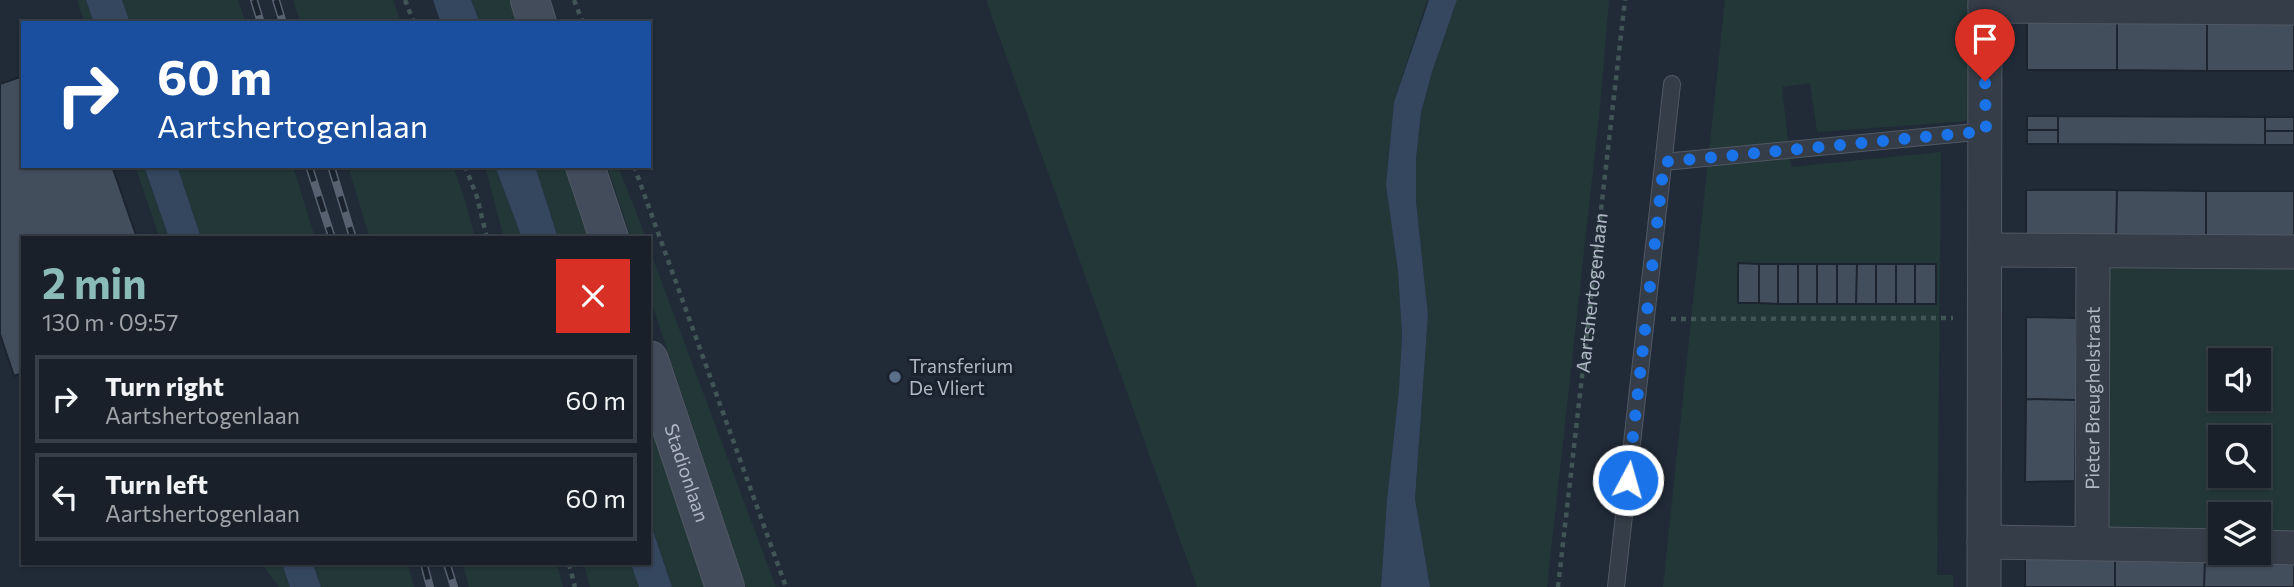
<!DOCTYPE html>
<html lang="en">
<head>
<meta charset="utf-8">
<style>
	:root { --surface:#19202a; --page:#222832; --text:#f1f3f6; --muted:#9fa3a8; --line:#373e47; --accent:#8bbbb9 }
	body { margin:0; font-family:Commissioner,sans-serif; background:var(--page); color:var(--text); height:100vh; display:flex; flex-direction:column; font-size:26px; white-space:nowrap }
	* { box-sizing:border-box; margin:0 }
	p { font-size:23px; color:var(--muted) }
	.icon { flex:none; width:38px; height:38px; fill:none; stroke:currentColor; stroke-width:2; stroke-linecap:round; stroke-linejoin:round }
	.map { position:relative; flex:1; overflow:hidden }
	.side { position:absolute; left:21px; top:236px; width:630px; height:329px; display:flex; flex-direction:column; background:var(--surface); border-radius:0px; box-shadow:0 2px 5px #0004,0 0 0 2px var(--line) }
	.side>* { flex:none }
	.top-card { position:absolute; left:21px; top:21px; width:630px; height:147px; border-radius:0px; box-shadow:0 2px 5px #0004,0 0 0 2px var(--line); background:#1a4fa0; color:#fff; overflow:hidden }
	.tools { position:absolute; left:2208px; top:348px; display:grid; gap:14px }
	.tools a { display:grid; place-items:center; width:63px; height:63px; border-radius:0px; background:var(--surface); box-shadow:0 2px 5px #0004,0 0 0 2px var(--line); font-size:35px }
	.pin { position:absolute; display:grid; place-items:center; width:60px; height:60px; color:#fff; margin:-72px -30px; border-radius:50% 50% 50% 0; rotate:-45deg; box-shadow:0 0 7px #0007 }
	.pin .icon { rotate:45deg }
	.me { position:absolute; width:77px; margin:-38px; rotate:6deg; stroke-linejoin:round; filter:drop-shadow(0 0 5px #0008) }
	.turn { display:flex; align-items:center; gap:24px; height:147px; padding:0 21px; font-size:32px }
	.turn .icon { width:91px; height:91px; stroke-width:2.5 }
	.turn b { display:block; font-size:49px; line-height:60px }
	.round { display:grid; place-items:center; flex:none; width:74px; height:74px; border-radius:0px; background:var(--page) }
	.headline { display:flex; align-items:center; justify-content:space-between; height:119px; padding:0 21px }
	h1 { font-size:42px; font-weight:700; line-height:52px; color:var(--accent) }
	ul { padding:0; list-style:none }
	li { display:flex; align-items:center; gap:21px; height:88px; margin:0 14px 10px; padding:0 7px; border:4px solid var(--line); border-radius:0px }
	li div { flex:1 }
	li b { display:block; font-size:26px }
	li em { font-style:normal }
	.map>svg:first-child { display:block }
	.green { fill:#233739; fill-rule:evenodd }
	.water { fill:#35465f }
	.building { fill:#434e5d; stroke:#1c242f; stroke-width:2 }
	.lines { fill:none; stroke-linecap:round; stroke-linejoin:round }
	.lane-casing { stroke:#505863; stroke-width:18 }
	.street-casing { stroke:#505863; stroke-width:35 }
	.secondary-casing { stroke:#505863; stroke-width:40 }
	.path { stroke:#415456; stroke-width:4.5; stroke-dasharray:5 5; stroke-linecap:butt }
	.lane { stroke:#353d48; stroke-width:16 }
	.street { stroke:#353d48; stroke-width:33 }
	.secondary { stroke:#434c5b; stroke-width:38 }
	.rail-casing { stroke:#57616f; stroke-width:8 }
	.rail { stroke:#1a222d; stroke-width:5; stroke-dasharray:16; stroke-linecap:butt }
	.route { stroke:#1a73e8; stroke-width:12; stroke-dasharray:0 21.6 }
	.service-dot { fill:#5c6f8a; stroke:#1a222d; stroke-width:2.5 }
	.labels { text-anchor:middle; stroke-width:6; stroke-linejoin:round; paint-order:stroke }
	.street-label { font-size:19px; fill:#b0b8c5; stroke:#1a222d }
	.poi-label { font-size:19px; fill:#b0b8c5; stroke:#1a222d; text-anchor:start }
</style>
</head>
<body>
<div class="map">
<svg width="2294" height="587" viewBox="0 0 2294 587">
	<rect width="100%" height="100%" fill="#212b38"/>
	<path class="green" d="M 77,0 L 86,0 L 94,23 L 85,23 Z
		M 122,0 L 238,0 L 246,23 L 130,23 Z
		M 293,0 L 393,0 L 401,23 L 301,23 Z
		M 471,0 L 510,0 L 518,23 L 480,23 Z
		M 986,0 L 1427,0 L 1394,102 L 1386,185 L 1398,271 L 1402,335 L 1399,389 L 1387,500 L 1381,587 L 1197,587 Z
		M 1457,0 L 1609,0 L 1600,106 L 1547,587 L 1430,587 L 1415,499 L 1428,315 L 1416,201 L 1416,159 L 1421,113 L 1432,72 Z
		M 1725,0 L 1970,0 L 1970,121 L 1817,132 L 1810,83 L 1782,87 L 1791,167 L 1941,152 L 1937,575 L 1953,575 L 1953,587 L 1663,587 Z
		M 135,166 L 144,166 L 169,238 L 160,238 Z
		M 177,166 L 293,166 L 315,238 L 201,238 Z
		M 348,166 L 453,166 L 465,200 L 475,238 L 370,238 Z
		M 485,166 L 495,166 L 522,238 L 504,238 Z
		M 535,166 L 567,166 L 591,238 L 558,238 Z
		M 607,166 L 618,166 L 646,238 L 631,238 Z
		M 649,248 L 776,587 L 746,587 L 649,295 Z
		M 2103,267 L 2294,268 L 2294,534 L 2259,534 L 2259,514 L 2221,514 L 2221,534 L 2102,533 ZM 2221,360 L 2259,360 L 2259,399 L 2221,399 ZM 2221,438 L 2259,438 L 2259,476 L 2221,476 Z
		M 649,411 L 707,587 L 672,587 L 649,519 Z
		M 262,564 L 282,564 L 290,587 L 279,587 Z
		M 313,564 L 408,564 L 414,587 L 321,587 Z
		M 463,564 L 557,564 L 563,587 L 469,587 Z
		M 584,564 L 631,564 L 639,587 L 590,587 Z"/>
	<path class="water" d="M 86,0 L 122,0 L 130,23 L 94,23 Z
		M 433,0 L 471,0 L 480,23 L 441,23 Z
		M 1429,0 L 1457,0 L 1432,72 L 1421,113 L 1416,159 L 1416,201 L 1428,315 L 1415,499 L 1430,587 L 1381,587 L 1387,500 L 1399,389 L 1402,335 L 1398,271 L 1386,185 L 1394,102 Z
		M 144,166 L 177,166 L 201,238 L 169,238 Z
		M 495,166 L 535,166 L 558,238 L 522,238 Z
		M 649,519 L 672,587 L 639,587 L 631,564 L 649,564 Z
		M 282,564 L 313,564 L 321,587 L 290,587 Z"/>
	<path class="building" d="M 2027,20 L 2117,21 L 2117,70 L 2027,70 Z
		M 2117,21 L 2207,21 L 2207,71 L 2117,70 Z
		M 2207,21 L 2294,21 L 2294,71 L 2207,71 Z
		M 23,76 L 23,166 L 112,166 L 137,238 L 23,238 L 23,373 L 14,376 L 0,334 L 0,84 Z
		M 2027,116 L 2058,116 L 2058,130 L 2027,130 Z
		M 2058,116 L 2265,117 L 2265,145 L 2058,144 Z
		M 2265,117 L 2294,117 L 2294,131 L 2265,131 Z
		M 2027,130 L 2058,130 L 2058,144 L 2027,144 Z
		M 2265,131 L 2294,131 L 2294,145 L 2265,145 Z
		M 2026,190 L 2117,190 L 2116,240 L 2026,240 Z
		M 2117,190 L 2206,191 L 2206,241 L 2116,240 Z
		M 2206,191 L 2294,191 L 2294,241 L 2206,241 Z
		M 1738,263 L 1759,264 L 1759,303 L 1738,303 Z
		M 1759,264 L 1778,264 L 1778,304 L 1759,303 Z
		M 1778,264 L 1798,264 L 1798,304 L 1778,304 Z
		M 1798,264 L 1817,264 L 1817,304 L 1798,304 Z
		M 1817,264 L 1837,264 L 1837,304 L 1817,304 Z
		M 1837,264 L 1857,264 L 1856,304 L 1837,304 Z
		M 1857,264 L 1876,264 L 1876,304 L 1856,304 Z
		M 1876,264 L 1896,264 L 1896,304 L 1876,304 Z
		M 1896,264 L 1915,264 L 1915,304 L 1896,304 Z
		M 1915,264 L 1936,264 L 1936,304 L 1915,304 Z
		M 2026,317 L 2076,318 L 2076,400 L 2026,399 Z
		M 2026,399 L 2076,400 L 2075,481 L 2025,482 Z
		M 2025,559 L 2115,559 L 2115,587 L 2025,587 Z
		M 2115,559 L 2205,559 L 2204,587 L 2115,587 Z
		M 2205,559 L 2294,560 L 2294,587 L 2204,587 Z"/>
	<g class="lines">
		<g class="lane-casing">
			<path id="lane" d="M 1664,162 L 1986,131
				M 1616,587 L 1672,84"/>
		</g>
		<g class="street-casing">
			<g id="street">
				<path d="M 1985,6 L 2294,8"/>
				<path d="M 1986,250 L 2294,252"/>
				<path d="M 1984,542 L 2221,546"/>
				<path id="s2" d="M 2092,543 L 2093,252"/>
				<path d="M 2259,547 L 2294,548"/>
				<path d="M 1984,587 L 1985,0"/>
			</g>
		</g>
		<g class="secondary-casing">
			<g id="secondary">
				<path d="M 530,0 L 537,23"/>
				<path d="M 585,166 L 609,238"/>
				<path id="s3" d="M 649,360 L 725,587"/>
			</g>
		</g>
		<g class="path">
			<path d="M 405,0 L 414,23"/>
			<path d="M 574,0 L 583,23"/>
			<path d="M 465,166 L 477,197 L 487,238"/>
			<path d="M 634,166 L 786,587"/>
			<path d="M 1671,319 L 1953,318"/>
			<path d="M 569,564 L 575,587"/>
			<path id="s1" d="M 1558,587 L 1625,0"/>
		</g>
		<use href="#lane" class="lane"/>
		<use href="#street" class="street"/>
		<use href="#secondary" class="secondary"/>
		<g class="rail-casing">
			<path id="rail" d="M 254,0 L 261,23
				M 276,0 L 283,23
				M 309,166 L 332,238
				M 331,166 L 353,238
				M 424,564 L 430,587
				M 447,564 L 454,587"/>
		</g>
		<use href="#rail" class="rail"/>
	</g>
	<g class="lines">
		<path class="route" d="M 1628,480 L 1664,162 L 1986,131 L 1985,81"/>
	</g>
	<circle class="service-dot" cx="895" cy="377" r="7"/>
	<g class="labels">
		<g class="street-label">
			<text dy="7" stroke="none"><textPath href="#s1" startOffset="296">Aartshertogenlaan</textPath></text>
			<text dy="7" stroke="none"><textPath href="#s2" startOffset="145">Pieter Breughelstraat</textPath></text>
			<text dy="7" stroke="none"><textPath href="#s3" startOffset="119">Stadionlaan</textPath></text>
		</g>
		<g class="poi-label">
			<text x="909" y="373">Transferium<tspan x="909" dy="22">De Vliert</tspan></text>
		</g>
	</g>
</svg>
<div class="tools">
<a><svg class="icon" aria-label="sound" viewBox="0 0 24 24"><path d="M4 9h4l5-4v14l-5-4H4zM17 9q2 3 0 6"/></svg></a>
<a><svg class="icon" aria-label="search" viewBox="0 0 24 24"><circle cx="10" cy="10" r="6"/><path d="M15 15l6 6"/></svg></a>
<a><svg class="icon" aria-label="layers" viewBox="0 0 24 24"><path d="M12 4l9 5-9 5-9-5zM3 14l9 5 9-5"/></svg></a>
</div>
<div class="pin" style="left:1985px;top:81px;background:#d93025"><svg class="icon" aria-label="arrive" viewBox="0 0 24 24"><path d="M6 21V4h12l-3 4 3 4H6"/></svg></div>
<svg class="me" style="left:1628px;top:480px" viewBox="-20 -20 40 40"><circle r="17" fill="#1a73e8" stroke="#fff" stroke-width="3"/><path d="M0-11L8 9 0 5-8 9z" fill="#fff"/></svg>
<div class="top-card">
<div class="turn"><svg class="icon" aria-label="right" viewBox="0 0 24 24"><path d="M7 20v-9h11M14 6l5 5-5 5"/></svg><div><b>60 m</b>Aartshertogenlaan</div></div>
</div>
<section class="side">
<div class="headline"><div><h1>2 min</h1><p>130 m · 09:57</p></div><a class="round" style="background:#d93025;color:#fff"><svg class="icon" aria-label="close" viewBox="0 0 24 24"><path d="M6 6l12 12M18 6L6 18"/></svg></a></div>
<ul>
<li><svg class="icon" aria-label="right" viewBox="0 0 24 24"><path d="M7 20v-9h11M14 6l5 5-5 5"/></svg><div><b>Turn right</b><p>Aartshertogenlaan</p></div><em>60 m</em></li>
<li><svg class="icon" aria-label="left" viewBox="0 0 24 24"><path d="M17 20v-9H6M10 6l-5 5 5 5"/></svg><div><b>Turn left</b><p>Aartshertogenlaan</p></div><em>60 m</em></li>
</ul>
</section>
</div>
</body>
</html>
